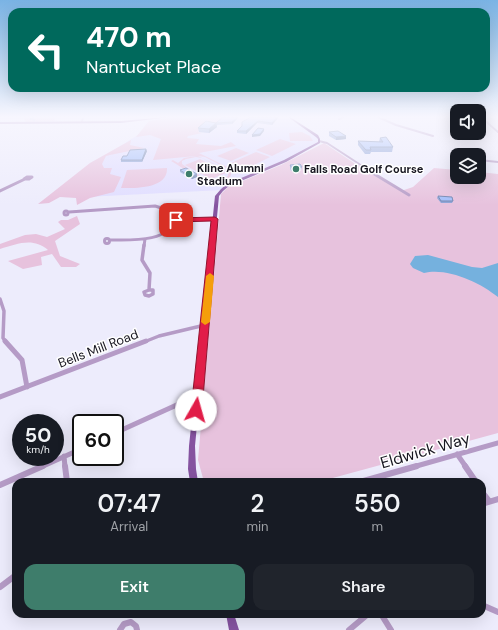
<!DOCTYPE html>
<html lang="en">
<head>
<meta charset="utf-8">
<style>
	:root { --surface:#171b24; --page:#20242c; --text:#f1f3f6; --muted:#9ea1a6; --accent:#3e7d6b }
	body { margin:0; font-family:"DM Sans",sans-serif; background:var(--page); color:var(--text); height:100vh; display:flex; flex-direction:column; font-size:15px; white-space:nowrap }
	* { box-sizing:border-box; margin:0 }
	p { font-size:13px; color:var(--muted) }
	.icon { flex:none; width:22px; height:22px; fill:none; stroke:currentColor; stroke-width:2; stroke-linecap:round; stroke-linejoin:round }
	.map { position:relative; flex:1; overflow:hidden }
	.side { position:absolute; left:12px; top:478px; width:474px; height:140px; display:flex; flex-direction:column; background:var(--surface); border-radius:12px; box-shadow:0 4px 16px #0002 }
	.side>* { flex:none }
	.guide { position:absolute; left:8px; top:8px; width:482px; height:84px; border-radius:12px; box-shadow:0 4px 16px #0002; background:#00695c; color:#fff; overflow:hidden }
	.buttons { position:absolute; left:450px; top:104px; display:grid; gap:8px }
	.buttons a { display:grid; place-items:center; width:36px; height:36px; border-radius:8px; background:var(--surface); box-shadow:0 4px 16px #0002; font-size:20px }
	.speed { position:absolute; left:12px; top:414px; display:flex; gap:8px; font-size:20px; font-weight:700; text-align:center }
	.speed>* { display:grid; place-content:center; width:52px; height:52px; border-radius:50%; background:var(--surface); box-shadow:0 4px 16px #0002; line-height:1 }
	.speed small { font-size:10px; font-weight:400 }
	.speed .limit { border:2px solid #111; border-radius:6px; background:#fff; color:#111 }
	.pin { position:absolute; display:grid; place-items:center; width:34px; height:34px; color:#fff; margin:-17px; border-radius:8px; box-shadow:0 2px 6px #0006 }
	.me { position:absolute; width:44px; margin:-22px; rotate:7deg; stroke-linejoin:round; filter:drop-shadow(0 0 3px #0008) }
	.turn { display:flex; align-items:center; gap:14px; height:84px; padding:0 12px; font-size:18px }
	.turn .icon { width:52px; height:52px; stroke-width:2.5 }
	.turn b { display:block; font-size:28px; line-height:34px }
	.eta { display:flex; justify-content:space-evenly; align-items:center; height:68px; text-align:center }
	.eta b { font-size:24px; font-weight:600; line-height:28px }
	.primary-button { display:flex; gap:8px; margin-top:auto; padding:8px 12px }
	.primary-button a { flex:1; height:46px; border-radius:12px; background:var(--accent); color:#fff; font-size:16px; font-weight:600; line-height:46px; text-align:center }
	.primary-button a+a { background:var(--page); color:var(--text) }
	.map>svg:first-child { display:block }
	.built { fill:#e0ddff }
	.green { fill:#e7c2dd; fill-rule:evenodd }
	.water { fill:#75b1de }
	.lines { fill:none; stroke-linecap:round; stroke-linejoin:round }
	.stream { stroke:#75b1de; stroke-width:1 }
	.minor-far4 { stroke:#b59bc6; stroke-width:2 }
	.minor-far3 { stroke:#b59bc6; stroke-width:3 }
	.minor-far2 { stroke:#b59bc6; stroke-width:3.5 }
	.minor-far1 { stroke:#b59bc6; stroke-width:5 }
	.minor { stroke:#b59bc6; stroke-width:6 }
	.major { fill:#8553a0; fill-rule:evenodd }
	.wall { fill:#8ca3d7 }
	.shaded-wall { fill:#7285af }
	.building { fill:#a3befa; stroke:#7285af }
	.route { fill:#e11d48; stroke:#92132f }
	.slow { fill:#f59e0b }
	.poi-dot { fill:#3e7d6b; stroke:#fff; stroke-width:1.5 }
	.labels { text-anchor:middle; stroke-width:3; stroke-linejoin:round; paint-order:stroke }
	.far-poi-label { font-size:11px; font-weight:bold; fill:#181721; stroke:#fff; text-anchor:start }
	.street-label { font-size:13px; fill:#181721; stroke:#fff }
	.near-street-label { font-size:16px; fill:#181721; stroke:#fff }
</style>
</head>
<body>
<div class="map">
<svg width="498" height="630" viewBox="0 0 498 630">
	<rect width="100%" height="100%" fill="#edecfc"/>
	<path class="built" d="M 175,117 L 289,117 L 319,138 L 319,142 L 285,161 L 238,181 L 222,190 L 86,197 L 100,159 L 144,131 L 151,120 Z"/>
	<path class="green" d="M 23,117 L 57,117 L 54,120 L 58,121 L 26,122 Z
		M 176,117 L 221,117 L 222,118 L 215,125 L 218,126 L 205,125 L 198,132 L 202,133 L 188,136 L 187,138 L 199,139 L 196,144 L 221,146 L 231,142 L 236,146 L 199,153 L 235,171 L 232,171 L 205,157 L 198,156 L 231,172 L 231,175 L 229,178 C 209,188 188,171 171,161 L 173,160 L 178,163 L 184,158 L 196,156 L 153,160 L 161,139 L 150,135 L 136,137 L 149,121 ZM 196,157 L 202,158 L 226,171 L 228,173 L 228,176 C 214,186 194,173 182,164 L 182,161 L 186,159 Z
		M 302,132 L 310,136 L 313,141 L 290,141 L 289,133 Z
		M 280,139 L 296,144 L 272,156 L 256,150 Z
		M 131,140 L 130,145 L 144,148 L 110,155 L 106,156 L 102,164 L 104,168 L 112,168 L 110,174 L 121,177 L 114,192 L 90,198 L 77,205 L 76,198 L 60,197 L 49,203 L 38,204 L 90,163 Z
		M 324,143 L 357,165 L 365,167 L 401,191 L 413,187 L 434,168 L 457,170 L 457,177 L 479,177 L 479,172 L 498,174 L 498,433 L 318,482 L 204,482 L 198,460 L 221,194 L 228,187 L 281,165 Z
		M 236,148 L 249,153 L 231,161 L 217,156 Z
		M 256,152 L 270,157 L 246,169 L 231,163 Z
		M 200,159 L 226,173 L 211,179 L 185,165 Z
		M 167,168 C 168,189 135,188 121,188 L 127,170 Z
		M 77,216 L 80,224 L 55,241 L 60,256 L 80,264 L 76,267 L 61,267 L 52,254 L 41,257 L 42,265 L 23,269 L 8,261 L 48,250 C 33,237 17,244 0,249 L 0,244 L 25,235 L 36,234 L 47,237 L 65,229 L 58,222 L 61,220 L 68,220 Z"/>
	<path class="water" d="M 428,255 L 472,267 L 482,268 L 498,263 L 498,297 C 480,282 446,267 424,273 L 413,268 L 410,264 L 415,256 Z"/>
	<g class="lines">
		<path class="stream" d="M 34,121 L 34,119 L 30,119 L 35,117"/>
		<path class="minor-far4" d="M 378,117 L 396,125 L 433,136
			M 481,117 L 498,132
			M 339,119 L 343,117
			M 82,122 L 83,117
			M 319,141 L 327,143 L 373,173
			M 479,160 L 498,162"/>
		<path class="minor-far3" d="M 371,172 L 409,195
			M 27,177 L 32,177 L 29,179 L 24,179 Z
			M 0,191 L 25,179
			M64 213a2 2 0 1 1 4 0a2 2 0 1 1-4 0Z
			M 69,212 L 155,206 L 168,210 L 175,218 C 170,243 130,240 110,240
			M 176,220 L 215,219
			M104.5 241a2.5 2.5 0 1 1 5 0a2.5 2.5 0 1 1-5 0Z
			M 144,246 L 145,239"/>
		<path class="minor-far2" d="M 144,245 L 142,260 L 150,273 L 149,290
			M 149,290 L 153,290 L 153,294 L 149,296 L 145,295 L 144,292 Z
			M 0,299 L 4,311 L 3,338 L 6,342
			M 144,342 L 159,336 L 205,325"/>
		<path class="minor-far1" d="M 5,341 L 22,360 L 27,387
			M 0,397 L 146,341
			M 115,433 L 181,403 L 197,398
			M 457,454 L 466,467
			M 64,456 L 65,467
			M 41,467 L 81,449
			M 413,467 L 498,443"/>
		<path class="minor" d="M 65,466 L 67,482
			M 465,466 L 476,482
			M 360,482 L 417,466
			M 0,485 L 43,466
			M 482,492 L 489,501
			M 482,504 L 498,499
			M 0,587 L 16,575
			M 482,605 L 498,612
			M 381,614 L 391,630
			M 120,630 L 124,624 L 131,622 L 136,626 L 137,630
			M 349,630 L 368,614"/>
		<path class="major" d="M 167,117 L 171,117 L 121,123 L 0,124 L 0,122 L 121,121 Z
			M 288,117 L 290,117 L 318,135 L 320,139 L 320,143 L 286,162 L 229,186 L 223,191 L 219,196 L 195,446 L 196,469 L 198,482 L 190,482 L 188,469 L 189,446 L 215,196 L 221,189 L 227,184 L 284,160 L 318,142 L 318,139 L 316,137 Z
			M 226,614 L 234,614 L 239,630 L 229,630 Z"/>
	</g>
	<path class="wall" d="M 266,117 L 278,117 L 278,118 L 272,125 L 257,123 L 246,134 L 237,133 L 237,131 Z
		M 238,118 L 232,124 L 217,125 L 217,127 L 209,133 L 199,132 L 198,128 L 216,123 Z
		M 329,132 L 346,139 L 336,140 L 329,136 Z
		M 380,138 L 393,147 L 392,152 L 371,152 L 370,154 L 365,154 L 358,145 L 358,141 L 379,142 Z
		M 147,151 L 142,162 L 121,162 L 121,160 L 127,156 Z
		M 290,165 L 302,167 L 301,170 L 291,171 L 290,168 Z
		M 180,170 L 197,174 L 197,177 L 192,179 L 180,172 Z
		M 438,196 L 453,201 L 452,203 L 441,203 L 437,198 Z"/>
	<path class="shaded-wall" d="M 238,117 L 238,118 L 232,124 L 232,122 Z
		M 277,117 L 278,117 L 278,118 L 272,125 L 272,123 Z
		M 258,121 L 257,123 L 246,134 L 246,131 Z
		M 216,123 L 217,127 L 209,133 L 209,129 Z
		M 264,129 L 264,131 L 260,136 L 252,137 L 252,135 Z
		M 346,136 L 346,139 L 336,140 L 336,137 Z
		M 146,149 L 147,151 L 142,162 L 142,160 Z
		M 197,174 L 197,177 L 192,179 L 191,177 Z"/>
	<path class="building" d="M 223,117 L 238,117 L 232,122 L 216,123 Z
		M 251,117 L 277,117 L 272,123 L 258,121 L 246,131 L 237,131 L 242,126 L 242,122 Z
		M 206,121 L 216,123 L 209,129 L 198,128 Z
		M 258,128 L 264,129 L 260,134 L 252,135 Z
		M 338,131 L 346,136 L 336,137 L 329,132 Z
		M 386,137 L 393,147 L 370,147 L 371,150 L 366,150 L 358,141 L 383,142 L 380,138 Z
		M 146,149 L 142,160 L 121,160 L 123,156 L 127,156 L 130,150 Z
		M 300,164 L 302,167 L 292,168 L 290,165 Z
		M 186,168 L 197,174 L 191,177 L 180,170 Z
		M 438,196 L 452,197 L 453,201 L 441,201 Z"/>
	<linearGradient id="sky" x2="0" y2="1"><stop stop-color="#7ab3e4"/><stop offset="0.57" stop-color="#f7f6fe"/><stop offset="1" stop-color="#f7f6fe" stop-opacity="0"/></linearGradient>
	<rect width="498" height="205" fill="url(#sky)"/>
	<path class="route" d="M 215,217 L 218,219 L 202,410 L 200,414 L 196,415 L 192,414 L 191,410 L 211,221 L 176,222 L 172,220 L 176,218 Z"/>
	<path class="slow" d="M 210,273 L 214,276 L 210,322 L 205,325 L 201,322 L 206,276 Z"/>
	<g class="poi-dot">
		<circle cx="296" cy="169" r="4"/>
		<circle cx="189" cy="174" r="4"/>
	</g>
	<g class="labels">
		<g class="far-poi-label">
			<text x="197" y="172">Kline Alumni<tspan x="197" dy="13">Stadium</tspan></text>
			<text x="304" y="173">Falls Road Golf Course</text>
		</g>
		<g class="street-label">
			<text transform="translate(98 348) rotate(-21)" y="5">Bells Mill Road</text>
		</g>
		<g class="near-street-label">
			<text transform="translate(425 450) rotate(-16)" y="6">Eldwick Way</text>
		</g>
	</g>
</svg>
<div class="buttons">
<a><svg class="icon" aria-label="sound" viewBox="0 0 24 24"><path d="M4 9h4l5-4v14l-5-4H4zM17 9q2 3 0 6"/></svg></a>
<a><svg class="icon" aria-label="layers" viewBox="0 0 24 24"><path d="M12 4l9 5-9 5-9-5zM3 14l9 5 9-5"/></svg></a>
</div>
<div class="speed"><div>50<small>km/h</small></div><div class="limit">60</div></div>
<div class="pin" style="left:176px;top:220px;background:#d93025"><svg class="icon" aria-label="arrive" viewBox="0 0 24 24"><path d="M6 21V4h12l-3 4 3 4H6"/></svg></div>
<svg class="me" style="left:196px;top:410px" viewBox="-20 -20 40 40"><circle r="19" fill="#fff"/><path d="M0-13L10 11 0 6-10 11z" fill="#e11d48"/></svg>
<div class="guide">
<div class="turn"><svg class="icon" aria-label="left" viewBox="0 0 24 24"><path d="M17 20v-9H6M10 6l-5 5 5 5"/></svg><div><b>470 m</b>Nantucket Place</div></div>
</div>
<section class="side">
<div class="eta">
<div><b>07:47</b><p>Arrival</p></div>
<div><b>2</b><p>min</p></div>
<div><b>550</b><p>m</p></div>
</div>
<div class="primary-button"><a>Exit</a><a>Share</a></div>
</section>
</div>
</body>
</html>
